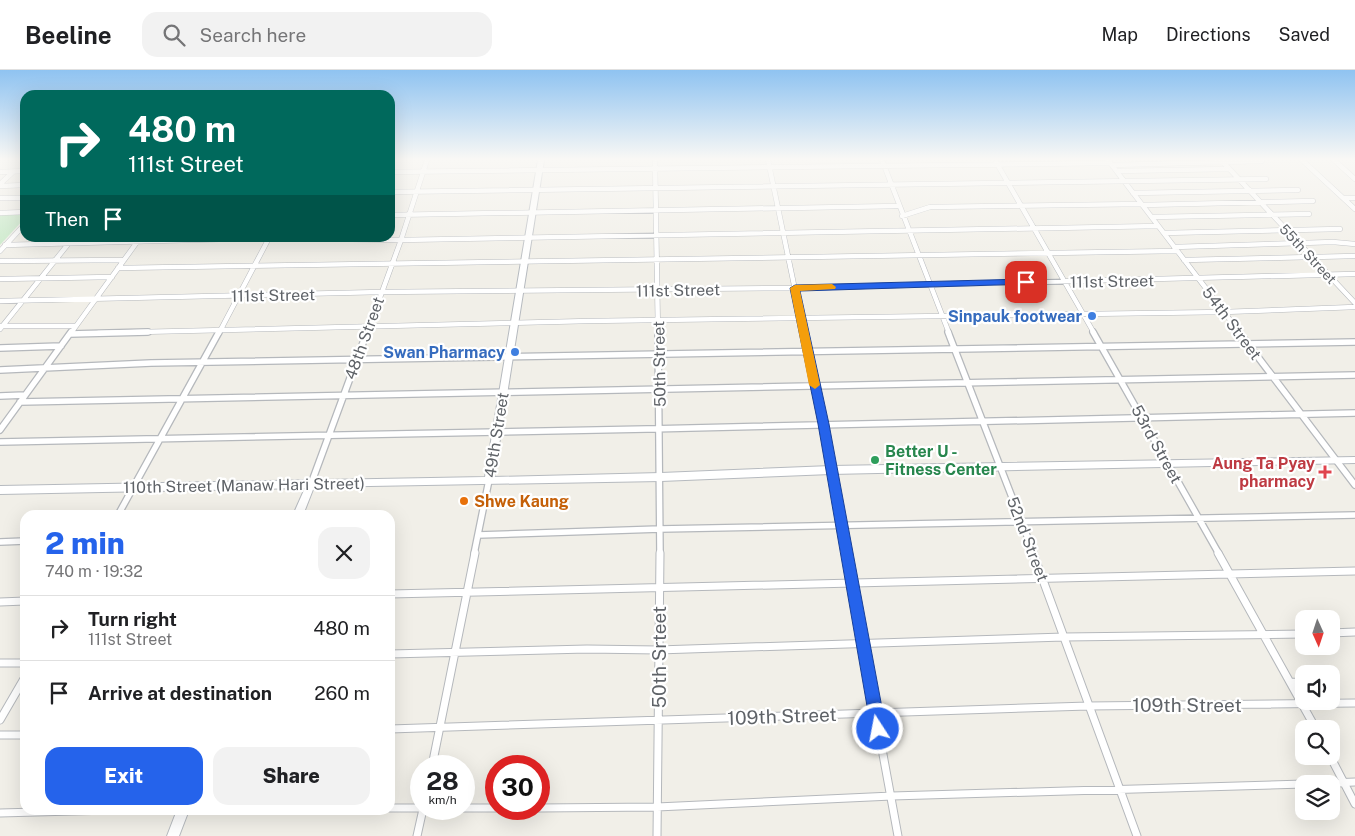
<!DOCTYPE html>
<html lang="en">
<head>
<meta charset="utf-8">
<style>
	:root { --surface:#fff; --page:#f2f2f2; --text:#202124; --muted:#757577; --line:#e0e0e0; --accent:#2563eb }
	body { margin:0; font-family:"Public Sans",sans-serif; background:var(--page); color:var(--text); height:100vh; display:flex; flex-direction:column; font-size:19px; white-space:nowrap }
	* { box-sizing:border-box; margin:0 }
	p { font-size:16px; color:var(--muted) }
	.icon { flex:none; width:28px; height:28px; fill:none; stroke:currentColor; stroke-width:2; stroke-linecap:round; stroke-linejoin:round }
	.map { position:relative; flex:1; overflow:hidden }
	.panel { position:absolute; left:20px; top:440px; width:375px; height:305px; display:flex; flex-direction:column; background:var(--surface); border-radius:15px; box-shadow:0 5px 20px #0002 }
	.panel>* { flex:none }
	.guide { position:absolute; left:20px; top:20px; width:375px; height:152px; border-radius:15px; box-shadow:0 5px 20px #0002; background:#00695c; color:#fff; overflow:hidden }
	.needle { width:32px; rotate:177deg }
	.fabs { position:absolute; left:1295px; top:540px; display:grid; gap:10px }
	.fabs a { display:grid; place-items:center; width:45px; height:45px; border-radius:10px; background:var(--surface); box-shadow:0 5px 20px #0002; font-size:25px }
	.speed { position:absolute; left:410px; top:685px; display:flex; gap:10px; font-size:25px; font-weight:700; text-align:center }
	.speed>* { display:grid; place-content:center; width:65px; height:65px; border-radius:50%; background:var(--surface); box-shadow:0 5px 20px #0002; line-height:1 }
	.speed small { font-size:12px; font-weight:400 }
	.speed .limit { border:8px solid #d22; background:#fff; color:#111 }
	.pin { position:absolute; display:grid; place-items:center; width:42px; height:42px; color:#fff; margin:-21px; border-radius:10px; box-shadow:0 2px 8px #0006 }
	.me { position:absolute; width:55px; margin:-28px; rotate:349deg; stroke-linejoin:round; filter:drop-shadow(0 0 4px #0008) }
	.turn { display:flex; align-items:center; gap:18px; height:105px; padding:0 25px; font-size:22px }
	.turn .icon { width:65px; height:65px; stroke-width:2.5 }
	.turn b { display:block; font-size:35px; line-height:42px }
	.then { display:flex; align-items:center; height:48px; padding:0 25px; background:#0003; gap:10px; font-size:19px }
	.round { display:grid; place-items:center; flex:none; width:52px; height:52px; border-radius:15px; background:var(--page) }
	.headline { display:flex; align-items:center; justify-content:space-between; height:85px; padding:0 25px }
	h1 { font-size:30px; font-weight:800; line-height:38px; color:var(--accent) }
	.button { display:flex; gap:10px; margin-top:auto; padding:10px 25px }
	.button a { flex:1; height:58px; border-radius:15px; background:var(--accent); color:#fff; font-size:20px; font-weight:800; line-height:58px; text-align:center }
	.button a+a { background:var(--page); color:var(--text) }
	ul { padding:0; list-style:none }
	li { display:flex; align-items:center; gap:15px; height:65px; padding:0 25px; border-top:1px solid var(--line) }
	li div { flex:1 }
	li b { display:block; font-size:19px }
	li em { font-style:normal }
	header { display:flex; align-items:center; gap:30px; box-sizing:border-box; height:70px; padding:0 25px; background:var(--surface); border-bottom:1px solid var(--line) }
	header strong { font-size:24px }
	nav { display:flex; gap:28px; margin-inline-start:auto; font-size:18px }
	.search { width:350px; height:45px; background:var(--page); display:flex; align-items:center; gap:12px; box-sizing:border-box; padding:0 18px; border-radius:15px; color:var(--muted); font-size:19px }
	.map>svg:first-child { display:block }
	.green { fill:#c5e8c5 }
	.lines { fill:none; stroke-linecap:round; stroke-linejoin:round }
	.street-far2-casing { stroke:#b5b8bc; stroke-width:5.5 }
	.street-far1-casing { stroke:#b5b8bc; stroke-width:8 }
	.street-casing { stroke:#b5b8bc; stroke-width:9 }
	.secondary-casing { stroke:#b6babf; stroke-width:2 }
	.street-far2 { stroke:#fff; stroke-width:4.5 }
	.street-far1 { stroke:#fff; stroke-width:5.5 }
	.street { stroke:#fff; stroke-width:7 }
	.secondary { fill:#fff; fill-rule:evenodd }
	.route { fill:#2563eb; stroke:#184099 }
	.slow { fill:#f59e0b }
	.shop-dot { fill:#3f7fe0; stroke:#fff; stroke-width:2 }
	.leisure-dot { fill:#2e9e5b; stroke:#fff; stroke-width:2 }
	.health-dot { fill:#e0444e; stroke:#fff; stroke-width:2 }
	.food-dot { fill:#e8710a; stroke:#fff; stroke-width:2 }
	.labels { text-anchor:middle; stroke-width:4.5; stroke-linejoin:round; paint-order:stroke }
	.far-street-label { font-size:14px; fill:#5f6368; stroke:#fff }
	.street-label { font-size:16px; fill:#5f6368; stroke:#fff }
	.shop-label { font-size:16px; font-weight:bold; fill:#366cbe; stroke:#fff; text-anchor:end }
	.leisure-label { font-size:16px; font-weight:bold; fill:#27864d; stroke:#fff; text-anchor:start }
	.health-label { font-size:16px; font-weight:bold; fill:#be3a42; stroke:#fff; text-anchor:end }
	.food-label { font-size:16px; font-weight:bold; fill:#c56008; stroke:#fff; text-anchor:start }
	.near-street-label { font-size:19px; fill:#5f6368; stroke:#fff }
</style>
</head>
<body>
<header>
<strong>Beeline</strong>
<div class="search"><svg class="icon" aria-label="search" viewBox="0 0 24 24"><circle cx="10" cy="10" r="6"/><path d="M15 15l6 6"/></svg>Search here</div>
<nav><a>Map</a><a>Directions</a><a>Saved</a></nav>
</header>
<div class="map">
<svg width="1355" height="766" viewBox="0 0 1355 766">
	<rect width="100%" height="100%" fill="#f1efe8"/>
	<path class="green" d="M 0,145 L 25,145 L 25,148 L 0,175 Z"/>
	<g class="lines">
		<g class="street-far2-casing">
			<path id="street-far2" d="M 655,90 L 658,263
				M 768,90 L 804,263
				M 882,90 L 949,263
				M 1108,90 L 1240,263
				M 1221,90 L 1355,233
				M 1302,90 L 1355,139
				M 1334,90 L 1355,109
				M 996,92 L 1094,263
				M 1112,95 L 1262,91
				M 1117,101 L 1229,99
				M 0,102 L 25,101
				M 390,102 L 1110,93
				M 0,114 L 13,102
				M 0,116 L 25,115
				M 390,122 L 1266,109
				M 1133,123 L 1298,120
				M 0,128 L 25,128
				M 1343,128 L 1355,128
				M 1143,135 L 1313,131
				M 0,143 L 25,142
				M 390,145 L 898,136
				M 902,146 L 930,137 L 1141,134
				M 1152,147 L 1309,144
				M 1164,163 L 1340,159
				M 5,175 L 269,168 L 401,170 L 1158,156
				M 1174,177 L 1333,172 L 1355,174
				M 0,181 L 25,154
				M 1184,190 L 1355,186
				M 0,191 L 124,190
				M 118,198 L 1177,181
				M 0,209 L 112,207
				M 0,231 L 381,222 L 795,218 L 1355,204
				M 0,256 L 76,256
				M 0,259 L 73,168
				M 71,263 L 140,168
				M 98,263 L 589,251 L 1224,242 L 1355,237
				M 219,263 L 269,168
				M 367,263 L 401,170 L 427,90"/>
		</g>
		<g class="street-far1-casing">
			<path id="street-far1" d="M 658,262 L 660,484
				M 804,262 L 847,484
				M 948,262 L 1034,484
				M 1093,262 L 1219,484
				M 1239,262 L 1355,415
				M 70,264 L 148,262
				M 0,278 L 61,276
				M 0,300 L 151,293 L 1355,272
				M 0,326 L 25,325
				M 20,332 L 1355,305
				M 0,360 L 71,262
				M 0,372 C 452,365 903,352 1355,343
				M 311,414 L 367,262
				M 118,445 L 219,262
				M 478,465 L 660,459 L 1355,445
				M 0,472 L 25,471
				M 474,484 L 489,410"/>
		</g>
		<g class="street-casing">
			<path id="street" d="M 846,483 L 898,766
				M 1033,483 L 1137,766
				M 1218,483 L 1316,659
				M 390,524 L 1355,501
				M 0,532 L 25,531
				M 1331,563 L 1355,562
				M 390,584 L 587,579 L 658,580 L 1064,567 L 1304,564
				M 0,593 L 25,593
				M 1291,612 L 1304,613
				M 0,650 L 25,607
				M 390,659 L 1088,636 L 1355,633
				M 0,665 L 25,665
				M 1330,686 L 1355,734
				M 432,696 L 475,483
				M 1307,714 L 1355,712
				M 390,738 L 421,738
				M 464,738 L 496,738
				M 539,738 L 657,737 L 892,726 L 1304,714
				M 0,743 L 110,740
				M 417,766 L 423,739
				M 657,766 L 660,483"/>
		</g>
		<g class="secondary-casing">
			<path id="secondary" d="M 538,90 L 544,90 L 494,407 L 661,403 L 831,396 L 1355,387 L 1355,393 L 831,404 L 661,411 L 314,417 L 303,445 L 293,445 L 305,418 L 0,424 L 0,416 L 485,407 Z
				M 177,740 L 189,740 L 179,766 L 167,766 Z"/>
		</g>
		<use href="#street-far2" class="street-far2"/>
		<use href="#street-far1" class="street-far1"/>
		<use href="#street" class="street"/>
		<use href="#secondary" class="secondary"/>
	</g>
	<linearGradient id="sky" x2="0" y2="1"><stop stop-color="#8fc3f1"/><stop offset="0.45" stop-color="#f9f8f5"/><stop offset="1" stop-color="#f9f8f5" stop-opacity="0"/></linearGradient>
	<rect width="1355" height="198" fill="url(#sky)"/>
	<path class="route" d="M 1026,209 L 1030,212 L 1029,214 L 800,221 L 829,354 L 886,659 L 884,664 L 878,667 L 873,664 L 871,659 L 818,354 L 790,218 L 795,215 Z"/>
	<path class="slow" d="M 832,214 L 836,217 L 835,219 L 800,221 L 820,315 L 815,319 L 809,315 L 790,218 L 795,215 Z"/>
	<g class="shop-dot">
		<circle cx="1092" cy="246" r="5"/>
		<circle cx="515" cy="282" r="5"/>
	</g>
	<circle class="leisure-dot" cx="875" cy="390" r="5"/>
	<path class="health-dot" d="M1322.5 394.5h5v5h5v5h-5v5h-5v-5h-5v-5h5z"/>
	<circle class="food-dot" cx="464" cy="431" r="5"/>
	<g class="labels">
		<g class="far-street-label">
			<text transform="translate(1308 184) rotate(47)" y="5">55th Street</text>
		</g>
		<g class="street-label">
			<text transform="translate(1112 211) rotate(-1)" y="6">111st Street</text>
			<text transform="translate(678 220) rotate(-1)" y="6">111st Street</text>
			<text transform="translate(273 225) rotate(-1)" y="6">111st Street</text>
			<text transform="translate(1232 253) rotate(53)" y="6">54th Street</text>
			<text transform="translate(364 268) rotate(-70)" y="6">48th Street</text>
			<text transform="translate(659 294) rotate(-91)" y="6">50th Street</text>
			<text transform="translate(496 365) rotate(-81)" y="6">49th Street</text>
			<text transform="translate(1157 374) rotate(61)" y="6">53rd Street</text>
			<text transform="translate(244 415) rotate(-1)" y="6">110th Street (Manaw Hari Street)</text>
			<text transform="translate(1028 469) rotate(69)" y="6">52nd Street</text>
		</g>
		<g class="shop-label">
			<text x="1082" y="252">Sinpauk footwear</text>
			<text x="505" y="288">Swan Pharmacy</text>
		</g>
		<g class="leisure-label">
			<text x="885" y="387">Better U -<tspan x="885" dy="18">Fitness Center</tspan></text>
		</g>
		<g class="health-label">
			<text x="1315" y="399">Aung Ta Pyay<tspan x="1315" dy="18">pharmacy</tspan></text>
		</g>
		<g class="food-label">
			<text x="474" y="437">Shwe Kaung</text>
		</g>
		<g class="near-street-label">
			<text transform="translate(659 587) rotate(-90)" y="7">50th Srteet</text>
			<text x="1187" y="642">109th Street</text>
			<text transform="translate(782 646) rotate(-2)" y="7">109th Street</text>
		</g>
	</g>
</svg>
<div class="fabs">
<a><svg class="needle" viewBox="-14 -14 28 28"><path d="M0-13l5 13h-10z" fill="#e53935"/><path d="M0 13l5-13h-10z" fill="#757577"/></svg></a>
<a><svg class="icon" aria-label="sound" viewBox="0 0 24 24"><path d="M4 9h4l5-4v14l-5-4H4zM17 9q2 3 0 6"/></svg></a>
<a><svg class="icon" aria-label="search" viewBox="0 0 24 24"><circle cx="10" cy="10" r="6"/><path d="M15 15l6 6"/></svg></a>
<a><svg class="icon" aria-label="layers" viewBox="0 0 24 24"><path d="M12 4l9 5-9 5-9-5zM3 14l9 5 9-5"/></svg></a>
</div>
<div class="speed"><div>28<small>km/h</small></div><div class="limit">30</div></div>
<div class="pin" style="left:1026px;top:212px;background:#d93025"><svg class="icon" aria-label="arrive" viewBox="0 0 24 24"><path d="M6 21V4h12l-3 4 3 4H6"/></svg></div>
<svg class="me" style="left:878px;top:659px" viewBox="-20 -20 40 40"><circle r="17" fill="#2563eb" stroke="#fff" stroke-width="3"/><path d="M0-11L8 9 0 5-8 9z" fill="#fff"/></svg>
<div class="guide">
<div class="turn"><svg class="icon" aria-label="right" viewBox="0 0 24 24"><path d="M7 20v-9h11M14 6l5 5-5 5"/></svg><div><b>480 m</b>111st Street</div></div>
<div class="then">Then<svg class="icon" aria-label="arrive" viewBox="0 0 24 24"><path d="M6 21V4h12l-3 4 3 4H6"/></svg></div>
</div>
<section class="panel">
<div class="headline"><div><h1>2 min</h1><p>740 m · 19:32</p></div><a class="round"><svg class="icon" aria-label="close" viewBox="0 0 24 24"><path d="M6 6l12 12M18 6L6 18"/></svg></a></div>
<ul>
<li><svg class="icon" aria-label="right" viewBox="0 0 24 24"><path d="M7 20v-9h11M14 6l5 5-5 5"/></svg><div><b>Turn right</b><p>111st Street</p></div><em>480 m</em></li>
<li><svg class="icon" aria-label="arrive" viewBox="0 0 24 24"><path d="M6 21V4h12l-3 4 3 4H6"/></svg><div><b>Arrive at destination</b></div><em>260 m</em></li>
</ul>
<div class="button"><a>Exit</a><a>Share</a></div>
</section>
</div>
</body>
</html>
